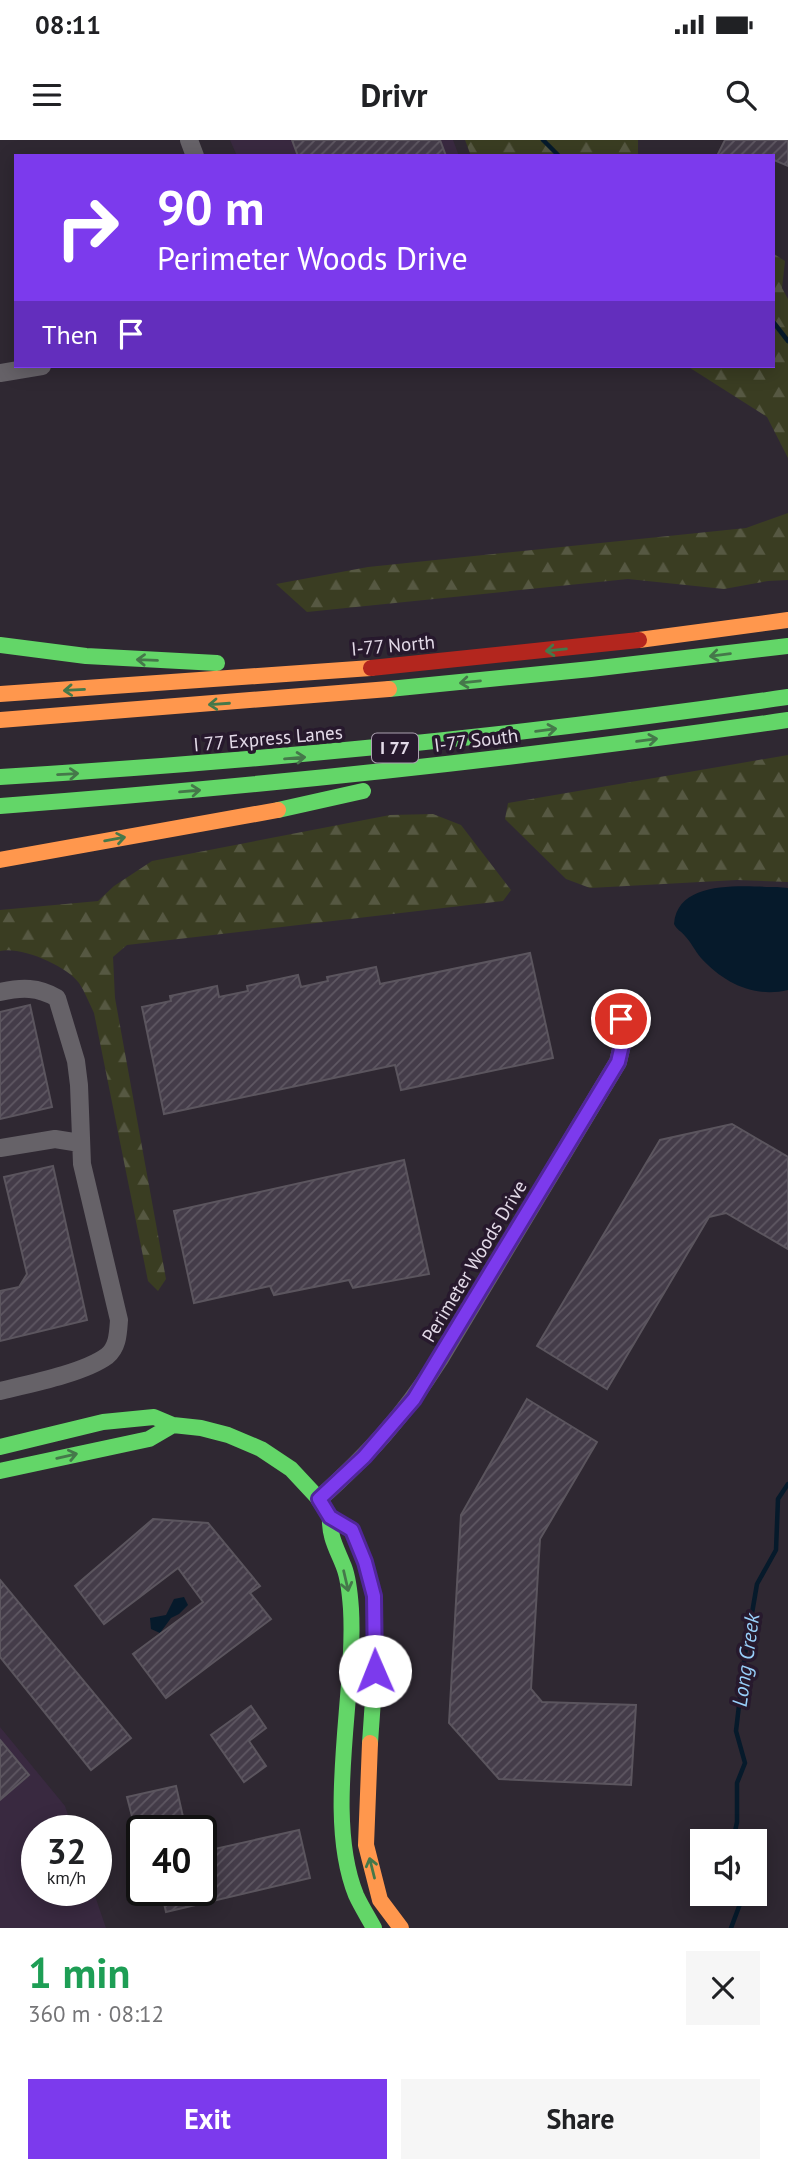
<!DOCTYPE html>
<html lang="en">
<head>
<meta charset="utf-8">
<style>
	:root { --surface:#fff; --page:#f6f6f6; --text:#202124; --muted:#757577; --accent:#7c3aed }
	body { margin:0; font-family:"PT Sans",sans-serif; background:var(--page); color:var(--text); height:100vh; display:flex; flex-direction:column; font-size:26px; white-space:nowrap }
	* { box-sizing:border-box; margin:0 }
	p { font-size:23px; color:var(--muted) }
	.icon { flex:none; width:38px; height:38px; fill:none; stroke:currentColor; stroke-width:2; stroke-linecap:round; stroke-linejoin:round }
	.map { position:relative; height:1788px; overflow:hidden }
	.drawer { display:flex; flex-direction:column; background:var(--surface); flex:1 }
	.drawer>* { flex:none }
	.top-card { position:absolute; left:14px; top:14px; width:761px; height:214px; border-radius:0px; box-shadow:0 4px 18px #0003; background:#7c3aed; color:#fff; overflow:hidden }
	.fabs { position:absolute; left:690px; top:1689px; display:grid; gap:14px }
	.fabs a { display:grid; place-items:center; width:77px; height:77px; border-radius:0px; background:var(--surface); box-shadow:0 4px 18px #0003; font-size:35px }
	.speed { position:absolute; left:21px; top:1675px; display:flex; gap:14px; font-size:35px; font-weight:700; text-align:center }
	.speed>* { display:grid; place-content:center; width:91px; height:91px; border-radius:50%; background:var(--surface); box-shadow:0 4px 18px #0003; line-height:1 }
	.speed small { font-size:18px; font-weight:400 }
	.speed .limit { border:4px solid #111; border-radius:10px; background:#fff; color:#111 }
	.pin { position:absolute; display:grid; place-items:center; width:60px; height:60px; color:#fff; margin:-30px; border:4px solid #fff; border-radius:50%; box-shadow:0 2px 7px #0007 }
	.me { position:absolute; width:77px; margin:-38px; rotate:359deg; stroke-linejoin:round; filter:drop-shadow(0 0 5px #0008) }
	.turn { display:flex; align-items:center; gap:24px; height:147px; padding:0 28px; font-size:32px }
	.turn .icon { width:91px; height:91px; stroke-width:2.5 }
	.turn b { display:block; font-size:49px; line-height:60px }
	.then { display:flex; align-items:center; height:66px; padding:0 28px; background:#0003; gap:14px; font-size:26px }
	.round { display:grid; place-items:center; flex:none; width:74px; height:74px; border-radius:0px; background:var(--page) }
	.head { display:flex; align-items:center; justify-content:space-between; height:119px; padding:0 28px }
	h1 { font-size:42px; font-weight:800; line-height:52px; color:#1e9e55 }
	.action { display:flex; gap:14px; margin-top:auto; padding:14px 28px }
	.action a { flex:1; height:80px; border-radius:0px; background:var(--accent); color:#fff; font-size:28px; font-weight:800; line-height:80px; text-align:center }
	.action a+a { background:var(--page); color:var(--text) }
	.status { display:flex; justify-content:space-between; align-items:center; height:49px; padding:0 35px; background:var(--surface); direction:ltr }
	.status svg { height:19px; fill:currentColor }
	header { display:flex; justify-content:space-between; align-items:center; height:91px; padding:0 28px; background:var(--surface); font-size:32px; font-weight:800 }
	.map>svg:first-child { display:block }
	.built { fill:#392940 }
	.forest { fill:url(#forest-firs) }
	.water { fill:#061a2b }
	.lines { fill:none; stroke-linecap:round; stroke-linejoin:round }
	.stream { stroke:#061a2b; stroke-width:4.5 }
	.building { fill:url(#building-hatch); stroke:#5b555e; stroke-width:2 }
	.street { stroke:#666268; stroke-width:18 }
	.fast { stroke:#63d668; stroke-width:16 }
	.slow { stroke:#ff974d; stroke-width:16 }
	.jam { stroke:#b3261e; stroke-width:16 }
	.oneway { stroke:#45784a }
	.route-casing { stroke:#51269a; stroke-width:18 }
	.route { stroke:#7c3aed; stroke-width:12 }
	.labels { text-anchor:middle; stroke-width:7; stroke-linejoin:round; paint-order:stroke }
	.shield { fill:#27192d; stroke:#aba0b0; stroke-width:2 }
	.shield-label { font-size:18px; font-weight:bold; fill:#e3dae8 }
	.street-label { font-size:19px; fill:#e3dae8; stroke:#27192d }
	.water-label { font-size:21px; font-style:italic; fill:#98cffa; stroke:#27192d }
</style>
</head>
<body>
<div class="status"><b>08:11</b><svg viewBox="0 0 49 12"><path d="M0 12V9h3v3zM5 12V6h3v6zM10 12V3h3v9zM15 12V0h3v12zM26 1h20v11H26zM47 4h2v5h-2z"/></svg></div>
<header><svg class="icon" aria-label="menu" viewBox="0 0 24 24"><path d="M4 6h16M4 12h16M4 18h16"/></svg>Drivr<svg class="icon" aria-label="search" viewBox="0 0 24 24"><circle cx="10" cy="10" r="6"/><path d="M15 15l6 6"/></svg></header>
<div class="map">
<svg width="788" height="1788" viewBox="0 0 788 1788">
	<defs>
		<pattern id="forest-firs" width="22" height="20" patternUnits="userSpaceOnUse" patternTransform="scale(1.75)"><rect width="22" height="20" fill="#3a3d22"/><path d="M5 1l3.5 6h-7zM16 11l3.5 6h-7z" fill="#565842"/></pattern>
		<pattern id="building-hatch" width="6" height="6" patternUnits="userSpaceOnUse" patternTransform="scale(1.75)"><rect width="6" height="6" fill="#443c49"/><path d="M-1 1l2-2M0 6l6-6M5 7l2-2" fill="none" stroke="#5f5863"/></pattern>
	</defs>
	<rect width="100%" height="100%" fill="#2f2832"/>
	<path class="built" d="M 230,0 L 453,0 L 459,16 L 237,16 Z
		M 0,1587 L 65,1666 L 73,1690 L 37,1690 L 37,1750 L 93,1750 L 106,1788 L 0,1788 Z"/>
	<path class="forest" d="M 465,0 L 638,0 L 638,16 L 471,16 Z
		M 774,114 L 785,121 L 782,148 L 788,159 L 788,318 L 767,277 L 687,226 L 774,226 Z
		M 788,373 L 788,440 L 768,441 L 724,449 L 628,439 L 307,472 L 276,444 L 368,427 L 746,388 Z
		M 788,615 L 788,742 L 737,740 L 590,748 L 566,739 L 505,679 L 508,663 Z
		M 433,674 L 461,685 L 511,750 L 503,761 L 127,805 L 113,817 L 115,858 L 166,1139 L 158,1151 L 148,1141 L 94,873 C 89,863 85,852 79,843 C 67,826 21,806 0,811 L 0,770 L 98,761 L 114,746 L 152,721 L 390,675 Z"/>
	<path class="water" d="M 777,747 L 788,748 L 788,850 C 754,858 724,843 701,818 C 695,811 691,802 685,796 C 681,791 677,790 674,784 C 678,738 745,747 777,747 Z
		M 184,1457 L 188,1465 L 179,1474 L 171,1478 L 160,1493 L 151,1489 L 150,1478 L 166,1475 L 174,1459 Z"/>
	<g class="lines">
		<path class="stream" d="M 543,0 L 559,16
			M 774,183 L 788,201
			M 733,1701 L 737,1682 L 737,1643 L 745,1623 L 736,1591 L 745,1514 L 757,1444 L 776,1410 L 778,1359 L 788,1344
			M 731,1788 L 740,1764 L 735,1754"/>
	</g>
	<path class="building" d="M 292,0 L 440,0 L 446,16 L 298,16 Z
		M 725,0 L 788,0 L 788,26 L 774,20 L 774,16 L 717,16 Z
		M 530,813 L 553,918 L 401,950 L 395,925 L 164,974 L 142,867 L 171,861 L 170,856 L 217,846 L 219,857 L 248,851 L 247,846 L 298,835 L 301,847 L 328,841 L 327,837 L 376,827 L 380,844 Z
		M 30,865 L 52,967 L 0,979 L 0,872 Z
		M 732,984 L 788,1017 L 788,1109 L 726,1073 L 709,1077 L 607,1249 L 537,1206 L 660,1000 Z
		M 404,1020 L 429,1134 L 353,1148 L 349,1140 L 274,1155 L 270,1146 L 194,1163 L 174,1071 Z
		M 53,1026 L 87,1180 L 0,1201 L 0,1151 L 19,1147 L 27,1134 L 4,1037 Z
		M 527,1259 L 597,1302 L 540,1399 L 531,1549 L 542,1562 L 636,1565 L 631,1645 L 499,1639 L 449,1583 L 461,1375 Z
		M 153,1379 L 208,1383 L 260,1446 L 250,1453 L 271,1479 L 166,1558 L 133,1514 L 203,1462 L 178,1428 L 104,1484 L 75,1446 Z
		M 0,1440 L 131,1598 L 91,1630 L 0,1517 Z
		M 251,1566 L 266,1588 L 249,1601 L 266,1626 L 244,1642 L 211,1595 Z
		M 0,1600 L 29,1635 L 0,1660 Z
		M 176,1646 L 186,1690 L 147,1690 L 146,1687 L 135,1688 L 127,1657 Z
		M 299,1690 L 310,1738 L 166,1772 L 161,1750 L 201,1750 L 201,1712 Z"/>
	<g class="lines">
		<path class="street" d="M 189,0 L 195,16
			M 0,233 L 42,226
			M 0,852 C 22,847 38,847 57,858 L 76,921 L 79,945 L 82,1024 L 119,1180 C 118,1193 118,1207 107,1216 C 84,1233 29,1244 0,1251
			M 0,1008 L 55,999 L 80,1003
			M 319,1359 C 369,1314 403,1277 439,1220 L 618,922 L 622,905 L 621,879"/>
		<path class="fast" d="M 0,505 L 86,516 L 217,523
			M 389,549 L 591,529 L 788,506
			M 0,637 C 264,621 526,595 788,557
			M 0,666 C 264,646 526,618 788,580
			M 278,670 L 363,651
			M 0,1307 L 103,1282 L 154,1277 L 173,1285 L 201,1288 L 228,1295 L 261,1309 L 291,1329 L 319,1359 L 330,1377 L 352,1390 L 365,1422 L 374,1456 L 375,1531 L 370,1603
			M 0,1331 L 149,1299 L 173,1285
			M 330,1377 C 329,1397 337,1409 344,1427 C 349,1440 350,1455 351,1469 C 356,1556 324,1676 356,1755 C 361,1766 368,1777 374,1788"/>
		<path class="slow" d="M 639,500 L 788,480
			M 0,554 L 371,528
			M 0,580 L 389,549
			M 0,720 L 278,670
			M 370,1603 L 366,1705 L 380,1760 L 401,1788"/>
		<path class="jam" d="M 371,528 L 639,500"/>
	</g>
	<defs><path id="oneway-shaft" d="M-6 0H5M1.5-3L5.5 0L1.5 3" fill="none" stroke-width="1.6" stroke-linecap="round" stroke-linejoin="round" transform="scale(1.75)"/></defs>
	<g class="oneway">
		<use href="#oneway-shaft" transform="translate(556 510) rotate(174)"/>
		<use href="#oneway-shaft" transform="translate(720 515) rotate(173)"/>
		<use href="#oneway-shaft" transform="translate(147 520) rotate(-178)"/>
		<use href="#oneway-shaft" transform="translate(470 542) rotate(174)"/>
		<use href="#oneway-shaft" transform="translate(74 550) rotate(177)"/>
		<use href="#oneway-shaft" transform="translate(219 564) rotate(176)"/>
		<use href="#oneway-shaft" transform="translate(546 590) rotate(-7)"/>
		<use href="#oneway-shaft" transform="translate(647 600) rotate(-8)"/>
		<use href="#oneway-shaft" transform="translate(295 618) rotate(-5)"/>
		<use href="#oneway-shaft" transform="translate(68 634) rotate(-3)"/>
		<use href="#oneway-shaft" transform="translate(190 651) rotate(-5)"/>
		<use href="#oneway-shaft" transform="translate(115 699) rotate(-10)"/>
		<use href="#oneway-shaft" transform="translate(67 1316) rotate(-13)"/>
		<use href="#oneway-shaft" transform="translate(346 1441) rotate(77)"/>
		<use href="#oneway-shaft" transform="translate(372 1728) rotate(-104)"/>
	</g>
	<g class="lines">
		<g class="route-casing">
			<path id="route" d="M 375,1531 L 374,1456 L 365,1422 L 352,1390 L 330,1377 L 319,1359 L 364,1317 L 414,1259 L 618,922 L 622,905 L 621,879"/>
		</g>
		<use href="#route" class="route"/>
	</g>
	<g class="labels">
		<rect class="shield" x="372" y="593.5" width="46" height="29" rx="5"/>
		<g class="shield-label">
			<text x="395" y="614">I 77</text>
		</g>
		<g class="street-label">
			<text transform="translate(393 505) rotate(-5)" y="7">I-77 North</text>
			<text transform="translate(268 598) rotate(-5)" y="7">I 77 Express Lanes</text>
			<text transform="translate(476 600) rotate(-7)" y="7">I-77 South</text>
			<text transform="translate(474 1121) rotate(-59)" y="7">Perimeter Woods Drive</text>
		</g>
		<g class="water-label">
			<text transform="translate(746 1520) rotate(-82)" y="7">Long Creek</text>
		</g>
	</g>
</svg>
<div class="fabs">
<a><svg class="icon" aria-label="sound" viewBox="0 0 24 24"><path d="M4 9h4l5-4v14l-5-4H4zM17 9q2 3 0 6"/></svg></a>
</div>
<div class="speed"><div>32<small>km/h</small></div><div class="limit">40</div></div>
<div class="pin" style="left:621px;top:879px;background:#d93025"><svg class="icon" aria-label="arrive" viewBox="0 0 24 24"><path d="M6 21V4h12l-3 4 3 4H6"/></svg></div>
<svg class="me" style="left:375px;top:1531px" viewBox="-20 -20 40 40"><circle r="19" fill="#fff"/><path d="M0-13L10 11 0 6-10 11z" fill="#7c3aed"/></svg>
<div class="top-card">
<div class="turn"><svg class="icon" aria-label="right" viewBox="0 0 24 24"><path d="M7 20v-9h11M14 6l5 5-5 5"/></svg><div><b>90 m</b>Perimeter Woods Drive</div></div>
<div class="then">Then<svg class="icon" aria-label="arrive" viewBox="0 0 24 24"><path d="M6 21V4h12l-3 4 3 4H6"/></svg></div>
</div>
</div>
<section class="drawer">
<div class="head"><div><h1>1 min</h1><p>360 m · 08:12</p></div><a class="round"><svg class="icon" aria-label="close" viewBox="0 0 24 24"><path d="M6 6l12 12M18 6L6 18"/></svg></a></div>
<div class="action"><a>Exit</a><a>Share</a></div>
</section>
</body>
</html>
